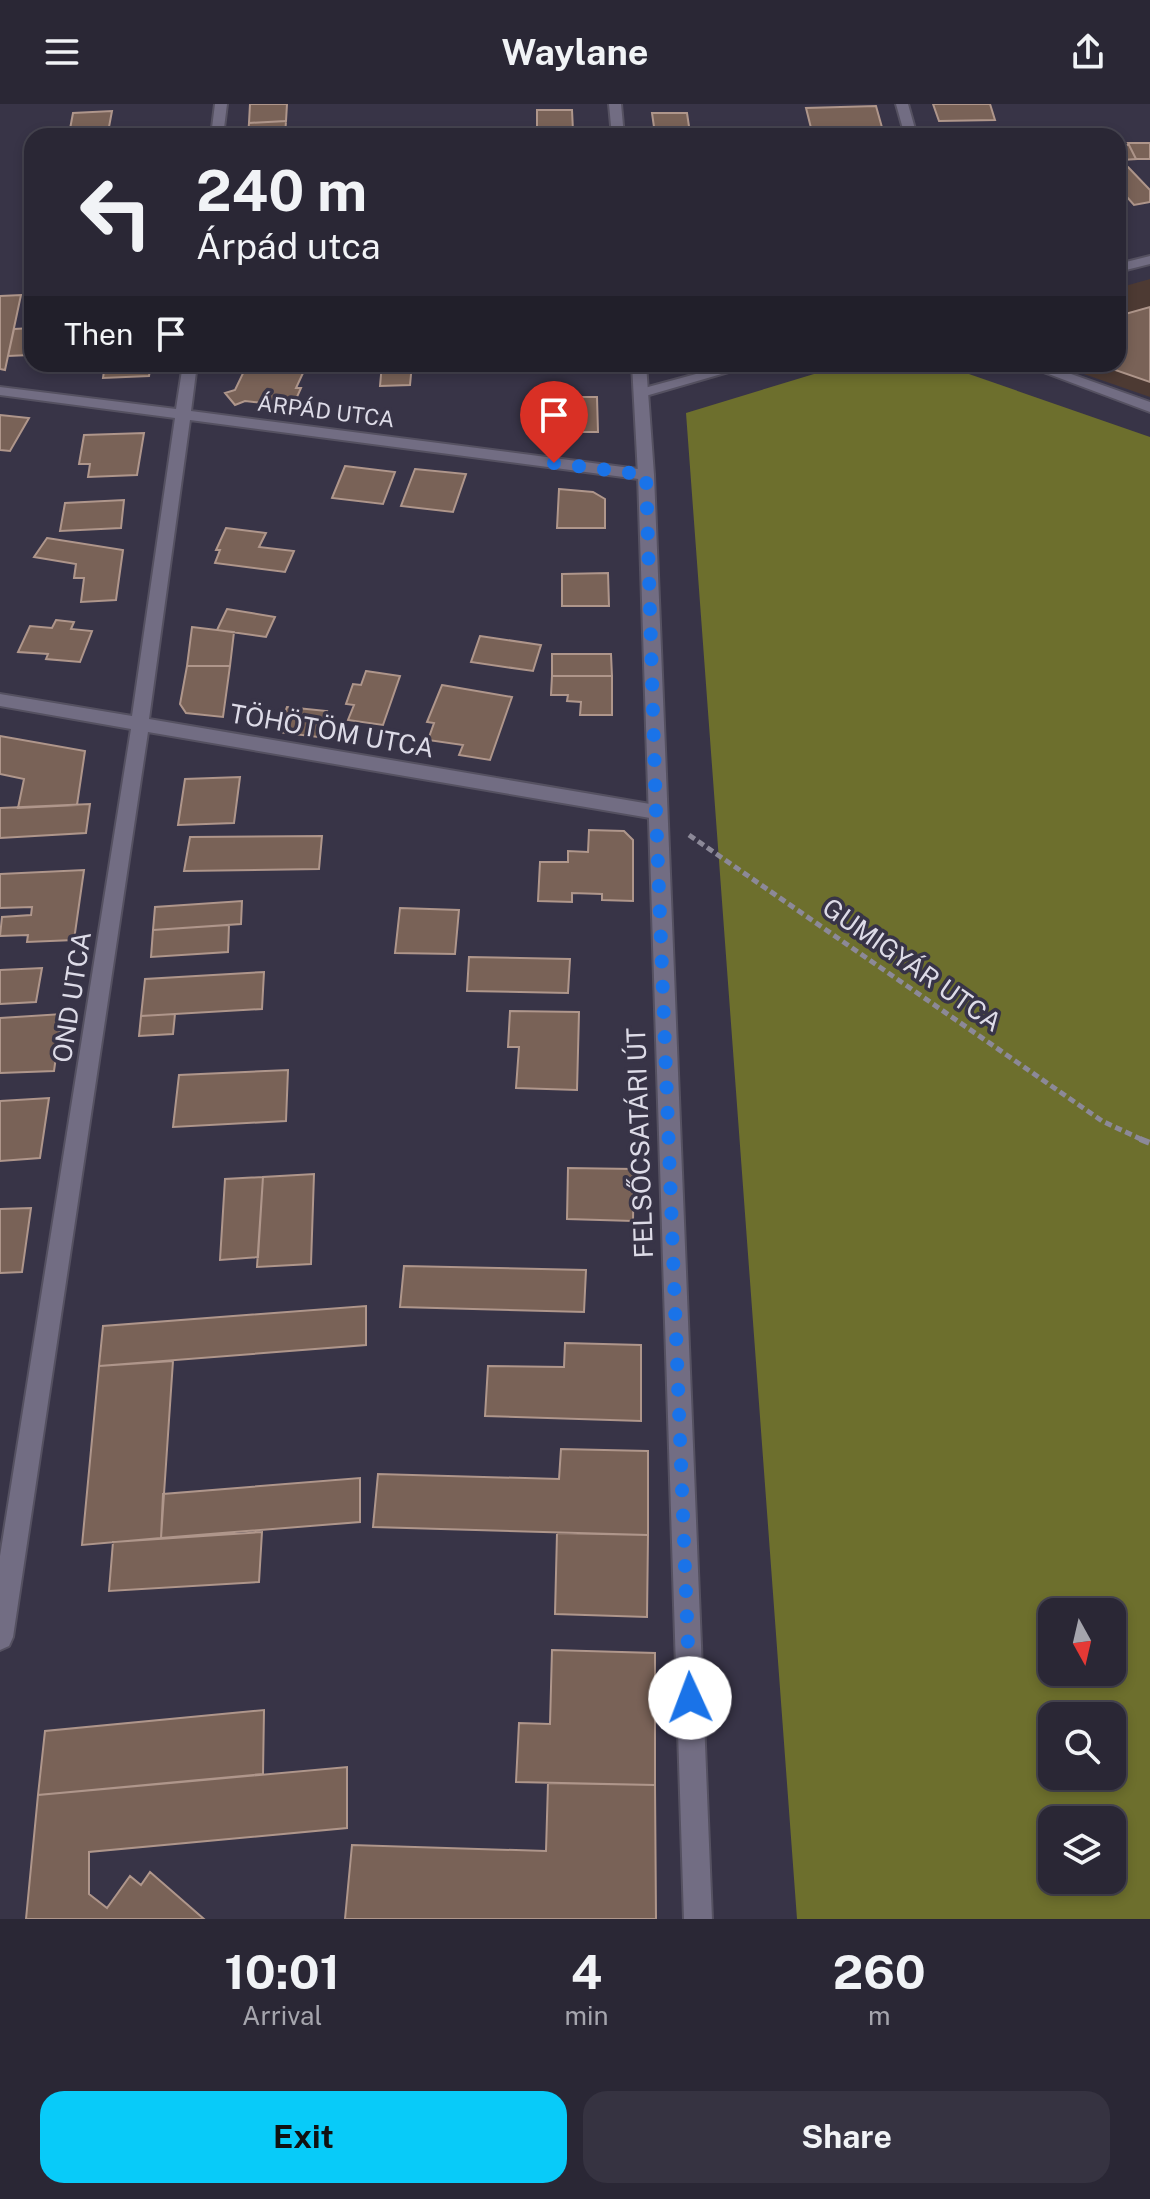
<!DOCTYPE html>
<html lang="en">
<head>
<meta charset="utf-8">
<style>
	:root { --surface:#2a2735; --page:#363341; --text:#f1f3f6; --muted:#a5a5ad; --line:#464450; --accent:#08cbf9 }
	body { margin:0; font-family:"Public Sans",sans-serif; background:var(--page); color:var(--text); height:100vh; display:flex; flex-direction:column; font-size:30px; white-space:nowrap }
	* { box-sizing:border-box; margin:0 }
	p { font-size:26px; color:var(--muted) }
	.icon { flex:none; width:44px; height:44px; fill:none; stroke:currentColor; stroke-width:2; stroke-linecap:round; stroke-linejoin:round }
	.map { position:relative; height:1815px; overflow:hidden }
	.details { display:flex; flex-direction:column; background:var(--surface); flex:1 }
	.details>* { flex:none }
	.banner { position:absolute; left:24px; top:24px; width:1102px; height:244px; border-radius:24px; box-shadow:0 4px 12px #0003,0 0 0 2px var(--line); background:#2a2735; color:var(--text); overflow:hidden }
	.needle { width:52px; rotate:172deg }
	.buttons { position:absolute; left:1038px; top:1494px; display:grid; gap:16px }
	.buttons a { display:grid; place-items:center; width:88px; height:88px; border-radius:16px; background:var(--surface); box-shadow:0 4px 12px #0003,0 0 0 2px var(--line); font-size:40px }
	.pin { position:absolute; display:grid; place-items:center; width:68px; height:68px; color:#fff; margin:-82px -34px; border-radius:50% 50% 50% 0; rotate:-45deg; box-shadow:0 0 8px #0007 }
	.pin .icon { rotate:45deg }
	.me { position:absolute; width:88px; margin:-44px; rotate:358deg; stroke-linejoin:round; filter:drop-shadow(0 0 6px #0008) }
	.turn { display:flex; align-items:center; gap:28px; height:168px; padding:0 40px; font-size:36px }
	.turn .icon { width:104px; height:104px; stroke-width:2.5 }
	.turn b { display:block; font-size:56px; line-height:68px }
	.then { display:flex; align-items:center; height:76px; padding:0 40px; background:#0003; gap:16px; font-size:30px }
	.eta { display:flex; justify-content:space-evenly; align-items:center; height:136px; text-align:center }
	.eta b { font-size:48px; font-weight:700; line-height:56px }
	.button { display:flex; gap:16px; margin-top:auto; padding:16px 40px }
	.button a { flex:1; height:92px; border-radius:24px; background:var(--accent); color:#111; font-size:32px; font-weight:700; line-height:92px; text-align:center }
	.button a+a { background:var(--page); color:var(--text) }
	header { display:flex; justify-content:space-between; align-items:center; height:104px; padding:0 40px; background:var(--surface); font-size:36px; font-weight:700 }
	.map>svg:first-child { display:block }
	.industrial { fill:#4d3a33 }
	.forest { fill:#6d6f2d; fill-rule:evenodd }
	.building { fill:#796257; stroke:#af968b; stroke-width:2 }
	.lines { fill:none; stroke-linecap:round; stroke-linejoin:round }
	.minor-casing { stroke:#555161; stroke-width:4 }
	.tertiary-casing { stroke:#555161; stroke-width:4 }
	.path-far1 { stroke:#8c8998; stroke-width:5; stroke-dasharray:7 4; stroke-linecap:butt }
	.path { stroke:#8c8998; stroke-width:6; stroke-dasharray:10 5; stroke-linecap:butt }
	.minor { fill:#726d83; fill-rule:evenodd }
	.tertiary { fill:#726d83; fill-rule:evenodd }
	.route { stroke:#1a73e8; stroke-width:14; stroke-dasharray:0 25.2 }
	.labels { text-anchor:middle; stroke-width:7; stroke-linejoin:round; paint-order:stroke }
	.far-street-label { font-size:22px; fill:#dddbe7; stroke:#383447 }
	.street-label { font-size:26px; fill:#dddbe7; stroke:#383447 }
</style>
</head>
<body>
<header><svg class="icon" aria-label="menu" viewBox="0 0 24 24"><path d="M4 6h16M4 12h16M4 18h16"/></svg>Waylane<svg class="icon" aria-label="share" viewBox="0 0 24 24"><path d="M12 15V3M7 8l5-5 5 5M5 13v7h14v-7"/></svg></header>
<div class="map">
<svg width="1150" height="1815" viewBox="0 0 1150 1815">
	<rect width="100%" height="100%" fill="#383447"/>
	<path class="industrial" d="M 1150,175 L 1150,293 L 1055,260 L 1118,260 L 1118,184 Z"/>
	<path class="forest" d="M 847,260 L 940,260 L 1150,333 L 1150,1815 L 797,1815 L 686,309 ZM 1052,1508 L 1112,1508 L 1112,1568 L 1052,1568 ZM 1052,1612 L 1112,1612 L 1112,1672 L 1052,1672 ZM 1052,1716 L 1112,1716 L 1112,1776 L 1052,1776 Z"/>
	<path class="building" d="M 250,0 L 287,0 L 286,17 L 249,19 Z
		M 933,0 L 990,0 L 995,16 L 939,17 Z
		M 876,2 L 883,27 L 812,28 L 806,4 Z
		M 537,6 L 572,6 L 573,27 L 537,28 Z
		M 112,7 L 109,23 L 70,25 L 73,9 Z
		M 652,9 L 687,9 L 690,29 L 655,30 Z
		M 286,17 L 285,32 L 248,32 L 249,19 Z
		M 1128,39 L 1150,39 L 1150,55 L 1136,55 Z
		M 1118,41 L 1129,41 L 1136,55 L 1122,56 Z
		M 1128,63 L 1150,86 L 1150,98 L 1134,101 L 1118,83 L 1118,64 Z
		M 21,191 L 5,266 L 0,265 L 0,192 Z
		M 1150,203 L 1150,278 L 1098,260 L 1118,260 L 1118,212 Z
		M 32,224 L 30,251 L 8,252 L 14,225 Z
		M 105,260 L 151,260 L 149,272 L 103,274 Z
		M 269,260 L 292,261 L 289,267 L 303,269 L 296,284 L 301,284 L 293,302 L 245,297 L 235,301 L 225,289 L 235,286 L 246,263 L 267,265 Z
		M 382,260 L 412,260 L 410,281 L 380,282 Z
		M 550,293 L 597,293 L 598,328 L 549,328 Z
		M 0,311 L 29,314 L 10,347 L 0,346 Z
		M 144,329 L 137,371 L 88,373 L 90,360 L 79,360 L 84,331 Z
		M 345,362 L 395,368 L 383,400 L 332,394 Z
		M 415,365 L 466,370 L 453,408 L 401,402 Z
		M 559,385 L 593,388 L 605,395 L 605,424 L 557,424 Z
		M 124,396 L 121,424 L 60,427 L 65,399 Z
		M 226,424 L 266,429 L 259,443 L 294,447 L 285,468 L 215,459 L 220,446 L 216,446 Z
		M 47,434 L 123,446 L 116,496 L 81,498 L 84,474 L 74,474 L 76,460 L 34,453 Z
		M 608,469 L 609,502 L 562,502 L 562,470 Z
		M 227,505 L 275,513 L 266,533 L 217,526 Z
		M 56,516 L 74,518 L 71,525 L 92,527 L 80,558 L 46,555 L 48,550 L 18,548 L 30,522 L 52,524 Z
		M 192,523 L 234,528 L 230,562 L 187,562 Z
		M 480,532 L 541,541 L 533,567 L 471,558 Z
		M 552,550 L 611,550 L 612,572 L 552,572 Z
		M 187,562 L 230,562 L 223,613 L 186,609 L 180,600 Z
		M 366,567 L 400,572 L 383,621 L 348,616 L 354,601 L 346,600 L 353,580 L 361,581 Z
		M 552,572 L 612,572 L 612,611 L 580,611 L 581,598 L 567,597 L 568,591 L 551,591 Z
		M 442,581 L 512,593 L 490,656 L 459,651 L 463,641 L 428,636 L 434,619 L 427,618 Z
		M 287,603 L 327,607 L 318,633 L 277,628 Z
		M 0,632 L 85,647 L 77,701 L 18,704 L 24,675 L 0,670 Z
		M 240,673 L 234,719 L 178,721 L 185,675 Z
		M 90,700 L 86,729 L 0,734 L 0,704 Z
		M 589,726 L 624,727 L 633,736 L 633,797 L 602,796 L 602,790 L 572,789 L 572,798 L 538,797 L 540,758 L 568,758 L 568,747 L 588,748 Z
		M 322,732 L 319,765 L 184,767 L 190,733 Z
		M 84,766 L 74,836 L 27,838 L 28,831 L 0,832 L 2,813 L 31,811 L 32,803 L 0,804 L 0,770 Z
		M 242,797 L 241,820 L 153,826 L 155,803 Z
		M 400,804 L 459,806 L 455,850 L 395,849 Z
		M 229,821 L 228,848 L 151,853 L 153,826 Z
		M 469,853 L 570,855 L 568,889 L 467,887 Z
		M 42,864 L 36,898 L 0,900 L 0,866 Z
		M 264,868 L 262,905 L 141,912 L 145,875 Z
		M 510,907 L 579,908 L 577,986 L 516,984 L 519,943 L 508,943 Z
		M 62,910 L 54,967 L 0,969 L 0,914 Z
		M 175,910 L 173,930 L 139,932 L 141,912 Z
		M 288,966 L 286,1017 L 173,1023 L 179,971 Z
		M 49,994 L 40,1054 L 0,1057 L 0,997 Z
		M 568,1064 L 634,1065 L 633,1117 L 567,1115 Z
		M 314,1070 L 311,1160 L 257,1163 L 263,1073 Z
		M 263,1073 L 258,1153 L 220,1156 L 225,1075 Z
		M 31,1104 L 22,1168 L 0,1169 L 0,1105 Z
		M 404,1162 L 586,1166 L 584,1208 L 400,1203 Z
		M 366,1202 L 366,1241 L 99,1262 L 103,1222 Z
		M 565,1239 L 641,1241 L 641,1317 L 485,1312 L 488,1262 L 564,1263 Z
		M 173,1257 L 161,1434 L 82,1441 L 99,1262 Z
		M 561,1345 L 648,1347 L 648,1431 L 373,1423 L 378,1370 L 559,1375 Z
		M 360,1374 L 360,1418 L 161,1434 L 163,1390 Z
		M 262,1428 L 259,1478 L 109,1487 L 113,1438 Z
		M 557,1429 L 648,1431 L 647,1513 L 555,1510 Z
		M 552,1546 L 655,1549 L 655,1681 L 516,1678 L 519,1619 L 550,1620 Z
		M 264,1606 L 263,1670 L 38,1691 L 45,1627 Z
		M 347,1663 L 347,1724 L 89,1748 L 89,1790 L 107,1804 L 130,1772 L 141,1781 L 150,1768 L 204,1815 L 26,1815 L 38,1691 Z
		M 548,1679 L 655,1681 L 656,1815 L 345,1815 L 352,1741 L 546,1747 Z"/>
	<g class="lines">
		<g class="minor-casing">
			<path id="minor" d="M 215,0 L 227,0 L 223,32 L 211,32 Z
				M 896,0 L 908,0 L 917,32 L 905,32 Z
				M 1150,152 L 1150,160 L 1118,168 L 1118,160 Z
				M 183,260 L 197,260 L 191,307 L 646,366 L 654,371 L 646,376 L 190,316 L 149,615 L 656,701 L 665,708 L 656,715 L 148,628 L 13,1533 L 9,1542 L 0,1546 L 0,1452 L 131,625 L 0,602 L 0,590 L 132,612 L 175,314 L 0,291 L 0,283 L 176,305 Z
				M 733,260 L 756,260 L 642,293 L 635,289 L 637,286 Z
				M 1022,260 L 1043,260 L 1150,298 L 1150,308 Z"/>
		</g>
		<g class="tertiary-casing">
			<path id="tertiary" d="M 609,0 L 621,0 L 624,32 L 612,32 Z
				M 632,260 L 646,260 L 654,371 L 712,1815 L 684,1815 L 638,371 Z"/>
		</g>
		<path class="path-far1" d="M 689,731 L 1102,1017 L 1145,1037"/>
		<path class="path" d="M 1140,1035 L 1150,1039"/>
		<use href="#minor" class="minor"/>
		<use href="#tertiary" class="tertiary"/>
	</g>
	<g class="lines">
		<path class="route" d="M 554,359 L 646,371 L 656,708 L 690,1594"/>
	</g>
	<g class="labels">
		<g class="far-street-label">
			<text transform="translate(326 307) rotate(7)" y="8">ÁRPÁD UTCA</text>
		</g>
		<g class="street-label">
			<text transform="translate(332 627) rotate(10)" y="9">TÖHÖTÖM UTCA</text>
			<text transform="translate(912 861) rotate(35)" y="9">GUMIGYÁR UTCA</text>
			<text transform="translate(72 893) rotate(-81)" y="9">OND UTCA</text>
			<text transform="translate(640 1039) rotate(-92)" y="9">FELSŐCSATÁRI ÚT</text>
		</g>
	</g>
</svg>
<div class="buttons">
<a><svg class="needle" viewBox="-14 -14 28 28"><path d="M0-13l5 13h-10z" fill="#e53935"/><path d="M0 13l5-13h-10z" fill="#a5a5ad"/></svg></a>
<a><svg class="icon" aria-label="search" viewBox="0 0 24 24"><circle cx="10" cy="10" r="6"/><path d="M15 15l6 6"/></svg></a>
<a><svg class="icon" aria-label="layers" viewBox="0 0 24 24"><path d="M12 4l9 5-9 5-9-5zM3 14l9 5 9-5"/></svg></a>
</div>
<div class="pin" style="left:554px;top:359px;background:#d93025"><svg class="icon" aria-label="arrive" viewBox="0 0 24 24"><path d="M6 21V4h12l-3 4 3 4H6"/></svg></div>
<svg class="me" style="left:690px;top:1594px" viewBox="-20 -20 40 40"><circle r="19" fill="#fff"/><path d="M0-13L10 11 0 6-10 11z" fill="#1a73e8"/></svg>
<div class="banner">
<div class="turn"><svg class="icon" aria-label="left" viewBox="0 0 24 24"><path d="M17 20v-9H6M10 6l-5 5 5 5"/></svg><div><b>240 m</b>Árpád utca</div></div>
<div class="then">Then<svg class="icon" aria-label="arrive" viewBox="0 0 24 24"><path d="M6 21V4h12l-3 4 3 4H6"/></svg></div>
</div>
</div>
<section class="details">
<div class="eta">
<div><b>10:01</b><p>Arrival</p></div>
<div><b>4</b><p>min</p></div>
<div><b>260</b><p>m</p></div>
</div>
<div class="button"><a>Exit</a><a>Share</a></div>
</section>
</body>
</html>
